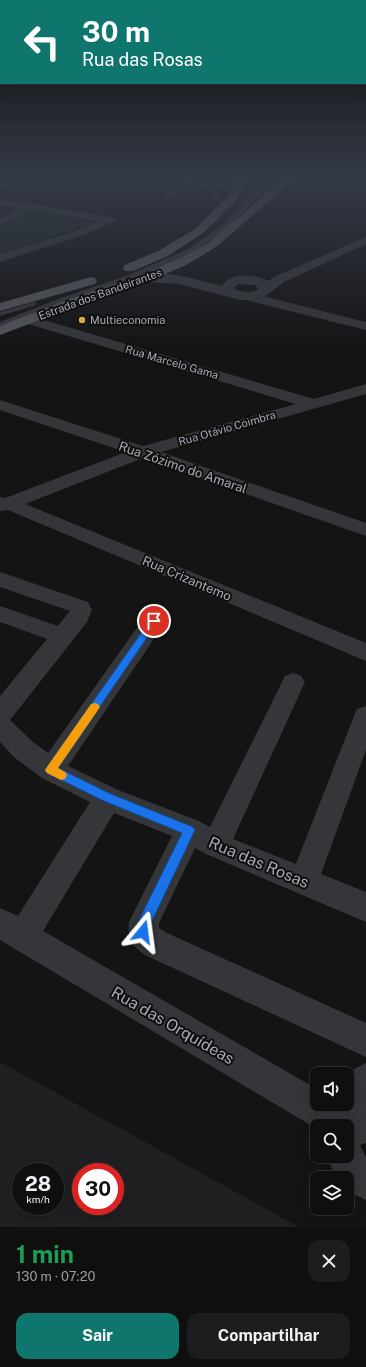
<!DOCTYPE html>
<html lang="pt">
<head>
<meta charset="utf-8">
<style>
	:root { --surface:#0f0f10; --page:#1d1d1e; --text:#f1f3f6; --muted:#9b9c9f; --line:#2f2f30; --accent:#0f766e }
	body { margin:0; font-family:"Public Sans",sans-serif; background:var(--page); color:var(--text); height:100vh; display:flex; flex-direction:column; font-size:15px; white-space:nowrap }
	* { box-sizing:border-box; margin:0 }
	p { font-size:13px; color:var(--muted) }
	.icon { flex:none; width:22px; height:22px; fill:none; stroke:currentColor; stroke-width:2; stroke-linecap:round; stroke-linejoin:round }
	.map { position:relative; height:1227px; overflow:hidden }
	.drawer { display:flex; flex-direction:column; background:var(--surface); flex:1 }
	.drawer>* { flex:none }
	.guide { position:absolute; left:0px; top:0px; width:366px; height:84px; box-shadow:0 4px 16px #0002,0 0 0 1px var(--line); background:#0f766e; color:#fff; overflow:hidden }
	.tools { position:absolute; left:310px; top:1067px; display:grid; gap:8px }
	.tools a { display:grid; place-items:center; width:44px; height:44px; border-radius:8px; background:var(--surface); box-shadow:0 4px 16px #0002,0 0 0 1px var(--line); font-size:20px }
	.speed { position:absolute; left:12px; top:1163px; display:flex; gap:8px; font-size:20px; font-weight:700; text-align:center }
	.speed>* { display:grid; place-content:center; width:52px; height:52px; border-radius:50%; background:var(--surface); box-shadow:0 4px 16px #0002,0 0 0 1px var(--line); line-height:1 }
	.speed small { font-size:10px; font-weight:400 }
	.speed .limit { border:6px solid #d22; background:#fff; color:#111 }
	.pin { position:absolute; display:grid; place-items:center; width:34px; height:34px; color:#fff; margin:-17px; border:2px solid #fff; border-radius:50%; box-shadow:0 1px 4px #0007 }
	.me { position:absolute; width:44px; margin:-22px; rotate:16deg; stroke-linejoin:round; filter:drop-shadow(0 0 3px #0008) }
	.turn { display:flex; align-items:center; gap:14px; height:84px; padding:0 16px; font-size:18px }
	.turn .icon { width:52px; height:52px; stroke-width:2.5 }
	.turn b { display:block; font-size:28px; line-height:34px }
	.round { display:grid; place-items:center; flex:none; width:42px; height:42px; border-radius:12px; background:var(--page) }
	.overview { display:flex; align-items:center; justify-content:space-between; height:68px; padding:0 16px }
	h1 { font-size:24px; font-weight:700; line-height:30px; color:#1e9e55 }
	.button { display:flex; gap:8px; margin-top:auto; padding:8px 16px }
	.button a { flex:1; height:46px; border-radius:12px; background:var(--accent); color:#fff; font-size:16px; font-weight:700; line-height:46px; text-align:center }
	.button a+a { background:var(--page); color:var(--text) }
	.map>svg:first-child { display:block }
	.built { fill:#202022; fill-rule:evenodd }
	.green { fill:#202721 }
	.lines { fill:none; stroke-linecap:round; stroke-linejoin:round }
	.service { fill:#35363a; fill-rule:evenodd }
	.minor { fill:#35363a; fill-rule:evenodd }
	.tertiary { fill:#35363a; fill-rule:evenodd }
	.primary { fill:#515358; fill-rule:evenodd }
	.route { fill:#1a73e8; stroke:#114b97 }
	.slow { fill:#f59e0b }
	.poi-dot { fill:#dea843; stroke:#0f0f10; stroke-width:1.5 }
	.labels { text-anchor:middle; stroke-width:4; stroke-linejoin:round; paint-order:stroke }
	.far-street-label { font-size:11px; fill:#a7abb4; stroke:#0f0f10 }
	.far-poi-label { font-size:11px; fill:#a7abb4; stroke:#0f0f10; text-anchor:start }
	.street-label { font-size:13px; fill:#a7abb4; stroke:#0f0f10 }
	.near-street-label { font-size:16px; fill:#a7abb4; stroke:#0f0f10 }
</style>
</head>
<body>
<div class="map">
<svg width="366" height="1227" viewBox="0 0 366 1227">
	<rect width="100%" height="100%" fill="#141415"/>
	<path class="built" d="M 0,1062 L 299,1227 L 0,1227 ZM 21,1172 L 55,1172 L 55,1206 L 21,1206 ZM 81,1172 L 115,1172 L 115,1206 L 81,1206 Z"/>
	<path class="green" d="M 29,210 L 96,222 L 3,253 L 0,253 L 0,226 Z"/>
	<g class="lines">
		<path class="service" d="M 151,177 L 161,177 L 209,183 L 239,183 L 242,185 L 239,187 L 212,187 L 220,198 L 230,206 L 227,208 L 216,200 L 207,186 L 190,184 L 167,200 L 163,200 L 163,198 L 184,183 L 153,178 Z
			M 268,177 L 272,177 C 259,194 244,212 228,227 C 183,265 123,281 68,300 C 45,308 23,320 0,326 L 0,322 L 53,301 L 131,274 L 188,249 L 223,225 Z
			M 34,302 L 36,303 L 36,305 L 0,316 L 0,312 Z"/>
		<path class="minor" d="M 4,182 L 9,185 L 8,187 L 0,189 L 0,183 Z
			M 0,199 L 110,217 L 116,220 L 114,222 L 83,235 L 0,262 L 0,254 L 75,231 L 97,221 L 31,210 L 0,225 L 0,218 L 18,208 L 0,205 Z
			M 243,291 L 366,322 L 366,330 L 238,298 L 236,295 L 238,292 Z
			M 30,316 L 314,399 L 366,384 L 366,394 L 161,452 L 366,523 L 366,536 L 143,458 L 25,504 L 366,643 L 366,661 L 8,510 L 0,511 L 0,500 L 126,452 L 0,410 L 0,400 L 143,446 L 296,404 L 25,323 L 23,320 L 25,317 Z
			M 0,572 L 88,602 L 92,610 L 87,622 L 10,720 L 33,742 L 48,753 L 146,615 L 154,613 L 162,615 L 165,621 L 162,627 L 68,766 L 118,790 L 199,821 L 210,827 L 285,676 L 293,673 L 301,676 L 305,682 L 233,839 L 296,864 L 354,716 L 357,709 L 366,706 L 366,750 L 321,874 L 366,892 L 366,922 L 206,854 L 195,848 L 159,923 L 159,928 L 167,933 L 366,1023 L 366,1057 L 145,955 C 132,946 127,938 129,922 L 172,836 L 114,813 L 43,931 L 317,1089 L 317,1104 L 347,1104 L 347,1086 L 354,1069 L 366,1063 L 366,1143 L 360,1145 L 366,1157 L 366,1200 L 347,1191 L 347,1178 L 336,1178 L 327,1156 L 347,1156 L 347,1126 L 317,1126 L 317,1129 L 0,940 L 0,908 L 18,916 L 90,802 L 42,778 L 15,758 L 0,742 L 0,696 L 47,639 L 0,622 L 0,606 L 58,626 L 70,611 L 0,587 Z"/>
		<path class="tertiary" d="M 366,237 L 366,244 L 284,282 L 267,295 L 252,300 L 240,300 L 179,284 L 145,282 L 141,281 L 139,278 L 141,275 C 164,269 198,280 222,286 C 231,272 255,274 268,281 L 276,276 ZM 238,284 L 255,285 L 259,289 C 251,293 241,294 234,288 Z
			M 0,497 L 16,500 L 18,504 L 16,508 L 9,510 L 0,509 Z"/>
		<path class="primary" d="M 237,177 L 247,177 L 237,200 L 203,233 L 168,256 L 133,271 L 125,271 L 123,268 L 125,265 L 160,250 L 195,229 L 228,197 Z
			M 286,177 L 297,177 L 216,247 L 186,265 L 149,281 L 74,307 L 0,335 L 0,326 L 64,301 L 141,275 L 178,259 L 208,243 Z
			M 91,277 L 95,278 L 97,281 L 95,284 L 0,311 L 0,303 Z"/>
	</g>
	<linearGradient id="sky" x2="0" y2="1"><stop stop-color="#0b0b0c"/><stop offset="0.51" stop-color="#343a46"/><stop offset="1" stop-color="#343a46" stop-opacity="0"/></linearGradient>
	<rect width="366" height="348" fill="url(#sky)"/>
	<path class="route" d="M 154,618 L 159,621 L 157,623 L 58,768 L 111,794 L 193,827 L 195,830 L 151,923 L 147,937 L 143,939 L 138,937 L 136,932 L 138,922 L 182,833 L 104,801 L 47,773 L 45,770 L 151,619 Z"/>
	<path class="slow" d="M 95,703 L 98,704 L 100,707 L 98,710 L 58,768 L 65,772 L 67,775 L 65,779 L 61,780 L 47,773 L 45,770 L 47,767 L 91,704 Z"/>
	<circle class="poi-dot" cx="82" cy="320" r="4"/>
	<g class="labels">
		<g class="far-street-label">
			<text transform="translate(100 294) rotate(-20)" y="4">Estrada dos Bandeirantes</text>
			<text transform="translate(172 362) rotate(16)" y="4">Rua Marcelo Gama</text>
			<text transform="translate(227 428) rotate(-16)" y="4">Rua Otávio Coimbra</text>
		</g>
		<g class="far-poi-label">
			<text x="90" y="324">Multieconomia</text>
		</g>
		<g class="street-label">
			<text transform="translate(183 467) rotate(19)" y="5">Rua Zózimo do Amaral</text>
			<text transform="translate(187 578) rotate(23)" y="5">Rua Crizantemo</text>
		</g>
		<g class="near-street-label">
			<text transform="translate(259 862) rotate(23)" y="6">Rua das Rosas</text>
			<text transform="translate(173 1025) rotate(30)" y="6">Rua das Orquídeas</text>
		</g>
	</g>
</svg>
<div class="tools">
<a><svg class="icon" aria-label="sound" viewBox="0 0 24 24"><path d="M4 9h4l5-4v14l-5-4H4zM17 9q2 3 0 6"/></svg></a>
<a><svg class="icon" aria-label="search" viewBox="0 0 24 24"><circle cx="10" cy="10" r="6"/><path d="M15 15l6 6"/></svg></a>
<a><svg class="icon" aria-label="layers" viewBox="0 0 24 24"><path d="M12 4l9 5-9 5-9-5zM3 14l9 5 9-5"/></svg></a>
</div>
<div class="speed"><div>28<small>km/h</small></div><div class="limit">30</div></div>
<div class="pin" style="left:154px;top:621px;background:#d93025"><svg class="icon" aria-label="arrive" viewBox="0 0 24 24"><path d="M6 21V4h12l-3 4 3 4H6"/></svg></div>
<svg class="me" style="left:143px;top:932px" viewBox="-20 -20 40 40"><path d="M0-17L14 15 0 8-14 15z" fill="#1a73e8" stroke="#fff" stroke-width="4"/></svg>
<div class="guide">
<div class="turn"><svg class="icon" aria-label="left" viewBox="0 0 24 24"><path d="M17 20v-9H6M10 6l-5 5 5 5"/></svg><div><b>30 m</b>Rua das Rosas</div></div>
</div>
</div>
<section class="drawer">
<div class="overview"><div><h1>1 min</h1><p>130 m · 07:20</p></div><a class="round"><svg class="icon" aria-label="close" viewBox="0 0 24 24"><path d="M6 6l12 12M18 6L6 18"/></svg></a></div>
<div class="button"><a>Sair</a><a>Compartilhar</a></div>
</section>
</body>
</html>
